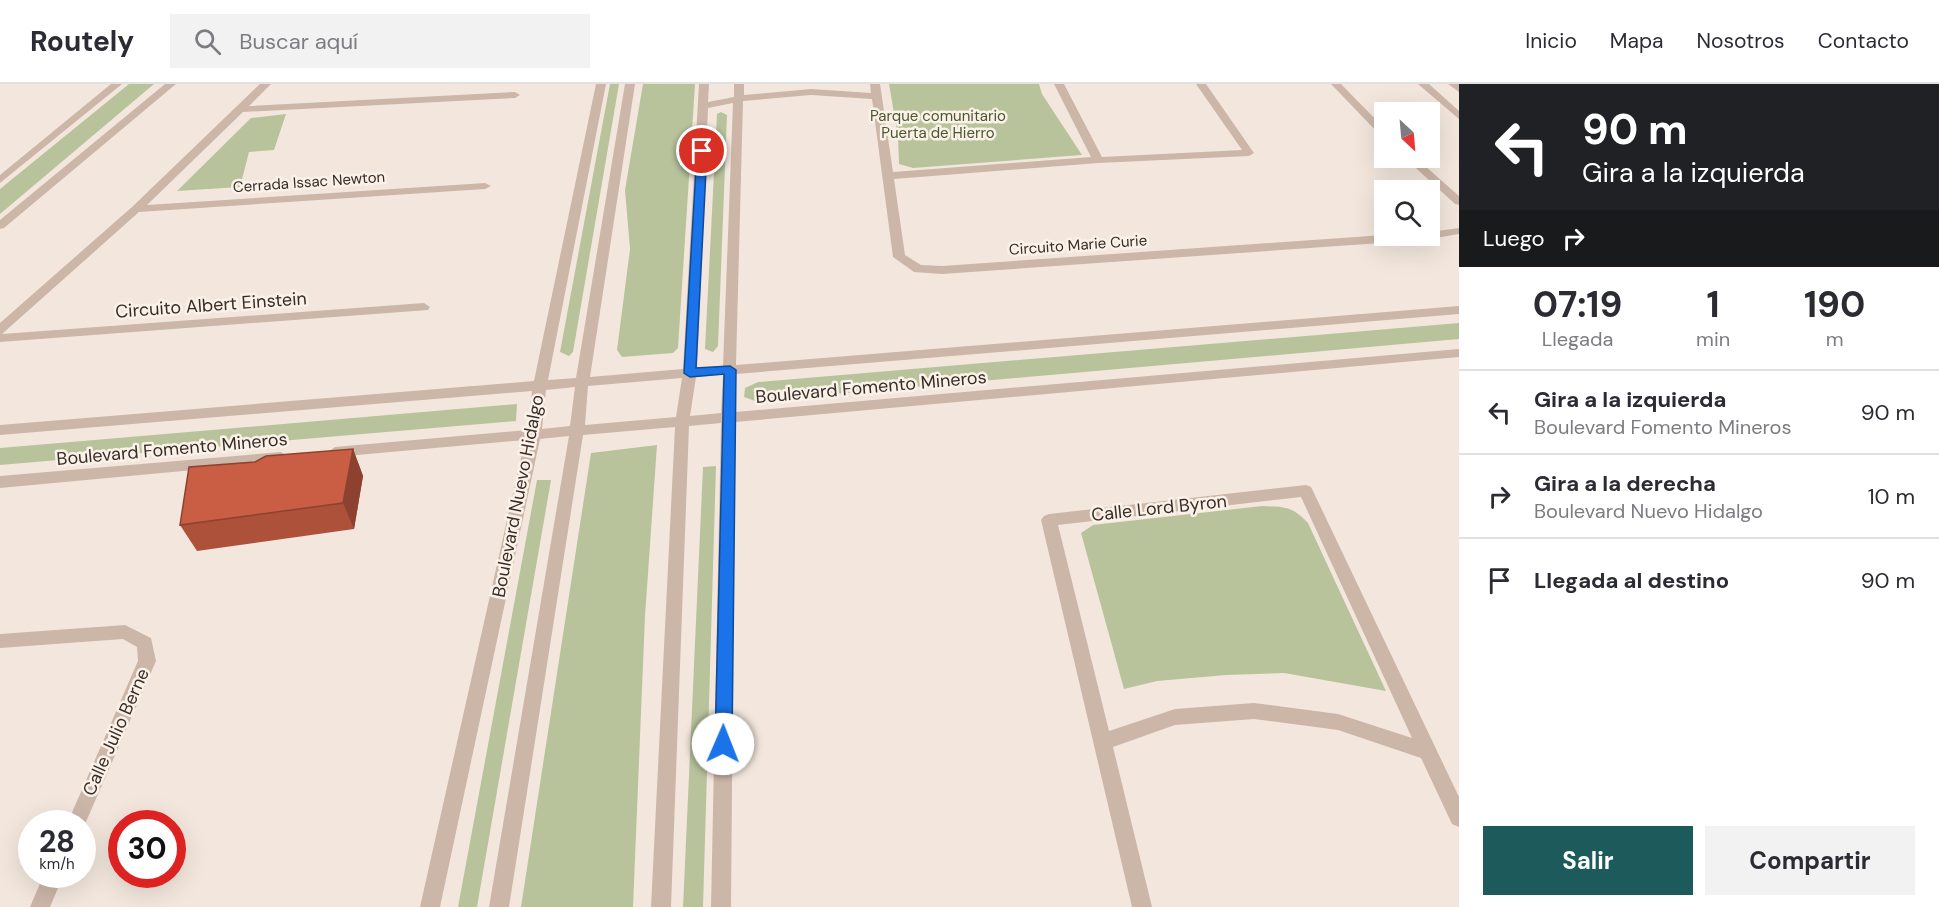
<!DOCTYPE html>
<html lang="es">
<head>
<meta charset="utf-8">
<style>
	:root { --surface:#fff; --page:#f2f2f3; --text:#2b2b33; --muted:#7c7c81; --line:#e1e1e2; --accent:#1c5a5b }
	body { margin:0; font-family:"DM Sans",sans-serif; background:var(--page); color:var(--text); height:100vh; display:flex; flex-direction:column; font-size:22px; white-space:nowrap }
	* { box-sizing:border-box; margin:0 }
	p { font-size:20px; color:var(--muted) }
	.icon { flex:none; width:33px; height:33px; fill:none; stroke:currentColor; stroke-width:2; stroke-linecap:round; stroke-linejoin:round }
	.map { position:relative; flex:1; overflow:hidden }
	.drawer { display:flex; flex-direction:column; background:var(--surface); width:480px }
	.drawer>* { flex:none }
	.banner { background:#202124; color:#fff; overflow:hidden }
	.needle { width:39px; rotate:154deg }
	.tools { position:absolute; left:1374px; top:18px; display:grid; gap:12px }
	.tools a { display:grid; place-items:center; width:66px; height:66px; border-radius:0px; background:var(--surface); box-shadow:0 6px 24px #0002; font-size:30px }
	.speed { position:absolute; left:18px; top:726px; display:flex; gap:12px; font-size:30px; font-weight:700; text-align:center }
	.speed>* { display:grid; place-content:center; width:78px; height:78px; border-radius:50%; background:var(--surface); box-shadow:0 6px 24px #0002; line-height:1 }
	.speed small { font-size:15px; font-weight:400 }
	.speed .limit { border:9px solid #d22; background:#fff; color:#111 }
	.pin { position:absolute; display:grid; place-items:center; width:51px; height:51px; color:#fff; margin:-26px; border:3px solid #fff; border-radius:50%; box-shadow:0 2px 6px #0007 }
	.me { position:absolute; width:66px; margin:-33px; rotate:1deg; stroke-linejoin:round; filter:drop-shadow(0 0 4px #0008) }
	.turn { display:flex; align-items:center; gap:21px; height:126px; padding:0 24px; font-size:27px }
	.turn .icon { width:78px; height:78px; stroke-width:2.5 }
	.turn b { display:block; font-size:42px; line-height:51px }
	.then { display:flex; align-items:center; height:57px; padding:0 24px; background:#0003; gap:12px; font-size:22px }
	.eta { display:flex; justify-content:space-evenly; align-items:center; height:102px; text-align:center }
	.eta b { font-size:36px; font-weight:700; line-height:42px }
	.button { display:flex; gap:12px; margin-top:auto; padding:12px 24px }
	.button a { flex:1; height:69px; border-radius:0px; background:var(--accent); color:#fff; font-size:24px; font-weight:700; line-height:69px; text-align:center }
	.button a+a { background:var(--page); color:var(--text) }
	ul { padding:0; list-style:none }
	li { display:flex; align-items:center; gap:18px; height:84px; padding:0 24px; border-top:2px solid var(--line) }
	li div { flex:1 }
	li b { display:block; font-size:22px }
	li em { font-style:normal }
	header { display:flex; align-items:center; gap:36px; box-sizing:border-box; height:84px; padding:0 30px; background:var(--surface); border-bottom:2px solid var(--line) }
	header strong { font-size:28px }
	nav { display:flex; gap:33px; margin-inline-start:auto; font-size:21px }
	.search { width:420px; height:54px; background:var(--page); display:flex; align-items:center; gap:15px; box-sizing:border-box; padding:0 21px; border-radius:0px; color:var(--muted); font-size:22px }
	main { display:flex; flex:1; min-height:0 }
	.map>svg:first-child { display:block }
	.green { fill:#b8c39c }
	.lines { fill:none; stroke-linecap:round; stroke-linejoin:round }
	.minor { fill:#ccb6a8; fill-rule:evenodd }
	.wall { fill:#ad513a }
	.shaded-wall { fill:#8d4230 }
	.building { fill:#c95e44; stroke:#8d4230; stroke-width:1.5 }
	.route { fill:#1a73e8; stroke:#114b97; stroke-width:1.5 }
	.labels { text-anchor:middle; stroke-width:5; stroke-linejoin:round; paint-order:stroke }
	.far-park-label { font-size:15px; fill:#49572b; stroke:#faf2e9 }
	.far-street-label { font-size:15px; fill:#382c28; stroke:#faf2e9 }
	.street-label { font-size:18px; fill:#382c28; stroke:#faf2e9 }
</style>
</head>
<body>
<header>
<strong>Routely</strong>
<div class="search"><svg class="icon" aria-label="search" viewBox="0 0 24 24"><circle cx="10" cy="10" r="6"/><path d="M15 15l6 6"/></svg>Buscar aquí</div>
<nav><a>Inicio</a><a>Mapa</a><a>Nosotros</a><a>Contacto</a></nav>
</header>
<main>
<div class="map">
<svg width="1459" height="823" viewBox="0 0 1459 823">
	<rect width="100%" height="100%" fill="#f3e7dd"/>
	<path class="green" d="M 129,0 L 154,0 L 0,130 L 0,105 Z
		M 610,0 L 619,0 L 573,268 L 569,272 L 560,268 Z
		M 643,0 L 695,0 L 678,264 L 673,269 L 622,273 L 617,266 L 630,165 L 625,106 Z
		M 889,0 L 1039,0 L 1042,10 L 1082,71 L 913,84 L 899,80 L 898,52 Z
		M 721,28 L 727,31 L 718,262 L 713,268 L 705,265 L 717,30 Z
		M 286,30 L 274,66 L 249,68 L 240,103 L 177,107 L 251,34 Z
		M 1459,239 L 1459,255 L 755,317 L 744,313 L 745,304 L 758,298 Z
		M 517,320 L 516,337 L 0,381 L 0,364 Z
		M 657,361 L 645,532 L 633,823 L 521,823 L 591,369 Z
		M 716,382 L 703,823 L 683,823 L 703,383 Z
		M 537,396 L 551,396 L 477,823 L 458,823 Z
		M 1262,422 C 1285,423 1292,422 1308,439 L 1386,607 L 1284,589 L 1226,591 L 1157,597 L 1124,605 L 1081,449 L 1093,441 Z"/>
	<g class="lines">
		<path class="minor" d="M 111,0 L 122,0 L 0,99 L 0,91 Z
			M 165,0 L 176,0 L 4,144 L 0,145 L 0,136 Z
			M 260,0 L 271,0 L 249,22 L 515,8 L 520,11 L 515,14 L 243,28 L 147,121 L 485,99 L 491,102 L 485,105 L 139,128 L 2,250 L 424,219 L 430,223 L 428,226 L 0,258 L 0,239 L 132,123 Z
			M 596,0 L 606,0 L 548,296 L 576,294 L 625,0 L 635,0 L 590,293 L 683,285 L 699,0 L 709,0 L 708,18 L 734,13 L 734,0 L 744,0 L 744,11 L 811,5 L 871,9 L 870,0 L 880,0 L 893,88 L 1091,73 L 1054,0 L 1064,0 L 1102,73 L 1242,66 L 1196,0 L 1206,0 L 1254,69 L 1249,72 L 1098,79 L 894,95 L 905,171 L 921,181 L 942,182 L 1384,151 L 1430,152 L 1430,148 L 1459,144 L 1459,150 L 1424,156 L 942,190 L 914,188 L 893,173 L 872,15 L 811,11 L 743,17 L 736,281 L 1459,222 L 1459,230 L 736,290 L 735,328 L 1459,265 L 1459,273 L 735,338 L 731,823 L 711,823 L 721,339 L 689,342 L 671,823 L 651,823 L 675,343 L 583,351 L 509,823 L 489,823 L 569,352 L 540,355 L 440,823 L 420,823 L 525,356 L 335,373 L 328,368 L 335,363 L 527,346 L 532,307 L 0,351 L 0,341 L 534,297 ZM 733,19 L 723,282 L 697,284 L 708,24 ZM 723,291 L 721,329 L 690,332 L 696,293 ZM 682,294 L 676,333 L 585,341 L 588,302 ZM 575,303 L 570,342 L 542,345 L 546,306 Z
			M 1331,0 L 1341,0 L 1384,44 L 1384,52 L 1380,51 Z
			M 1418,0 L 1429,0 L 1459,27 L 1459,35 Z
			M 1448,0 L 1459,0 L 1459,8 Z
			M 1405,74 L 1416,74 L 1459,112 L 1459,121 L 1455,120 Z
			M 281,368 L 288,373 L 281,378 L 0,404 L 0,392 Z
			M 1306,401 L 1311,403 L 1313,407 L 1459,713 L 1459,743 L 1452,740 L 1421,674 L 1338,646 L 1254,635 L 1175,641 L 1113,663 L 1152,823 L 1132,823 L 1041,436 L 1044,432 L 1049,430 ZM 1301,413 L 1412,654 L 1338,630 L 1254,619 L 1175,625 L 1109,647 L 1058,441 Z
			M 125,541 L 151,554 L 156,577 L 82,747 L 82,740 L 67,740 L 138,577 L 137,563 L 123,555 L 0,564 L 0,550 Z
			M 44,790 L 64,790 L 50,823 L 30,823 Z"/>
	</g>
	<path class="wall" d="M 353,365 L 363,392 L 354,445 L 197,467 L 180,441 L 255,378 Z"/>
	<path class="shaded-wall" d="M 353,365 L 363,392 L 354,445 L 343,419 Z"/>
	<path class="building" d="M 353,365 L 343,419 L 180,441 L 189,383 L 255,378 L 266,372 Z"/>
	<path class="route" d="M 702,64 L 707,67 L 696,284 L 730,282 L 736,286 L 732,660 L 729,665 L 723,667 L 717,665 L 715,660 L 724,290 L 690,293 L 684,289 L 697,67 Z"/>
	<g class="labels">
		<g class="far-park-label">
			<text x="938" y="37">Parque comunitario<tspan x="938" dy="17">Puerta de Hierro</tspan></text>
		</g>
		<g class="far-street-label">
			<text transform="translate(309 98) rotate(-4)" y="5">Cerrada Issac Newton</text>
			<text transform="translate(1078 161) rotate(-4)" y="5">Circuito Marie Curie</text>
		</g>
		<g class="street-label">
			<text transform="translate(211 221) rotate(-4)" y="6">Circuito Albert Einstein</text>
			<text transform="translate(871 303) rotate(-5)" y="6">Boulevard Fomento Mineros</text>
			<text transform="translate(172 365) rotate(-5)" y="6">Boulevard Fomento Mineros</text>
			<text transform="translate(518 412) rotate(-79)" y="6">Boulevard Nuevo Hidalgo</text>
			<text transform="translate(1159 424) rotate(-6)" y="6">Calle Lord Byron</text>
			<text transform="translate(116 648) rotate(-66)" y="6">Calle Julio Berne</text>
		</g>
	</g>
</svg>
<div class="tools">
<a><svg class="needle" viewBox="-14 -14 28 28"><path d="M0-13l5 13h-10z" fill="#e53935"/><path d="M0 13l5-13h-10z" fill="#7c7c81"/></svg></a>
<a><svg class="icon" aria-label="search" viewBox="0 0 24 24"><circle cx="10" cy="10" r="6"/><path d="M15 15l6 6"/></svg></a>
</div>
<div class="speed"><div>28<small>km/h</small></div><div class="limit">30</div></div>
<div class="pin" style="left:702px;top:67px;background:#d93025"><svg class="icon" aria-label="arrive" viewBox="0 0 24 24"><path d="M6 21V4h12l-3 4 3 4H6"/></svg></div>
<svg class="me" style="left:723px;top:660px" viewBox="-20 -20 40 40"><circle r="19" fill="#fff"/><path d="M0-13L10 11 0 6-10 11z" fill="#1a73e8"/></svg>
</div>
<section class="drawer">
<div class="banner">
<div class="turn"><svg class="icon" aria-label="left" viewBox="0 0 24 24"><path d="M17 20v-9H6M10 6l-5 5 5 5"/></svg><div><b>90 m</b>Gira a la izquierda</div></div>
<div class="then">Luego<svg class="icon" aria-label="right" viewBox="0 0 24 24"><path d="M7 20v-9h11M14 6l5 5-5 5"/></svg></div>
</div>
<div class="eta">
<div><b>07:19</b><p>Llegada</p></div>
<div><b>1</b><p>min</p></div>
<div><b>190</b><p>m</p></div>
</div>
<ul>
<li><svg class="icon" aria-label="left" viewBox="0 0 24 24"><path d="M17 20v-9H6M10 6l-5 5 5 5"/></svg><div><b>Gira a la izquierda</b><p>Boulevard Fomento Mineros</p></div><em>90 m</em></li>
<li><svg class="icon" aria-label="right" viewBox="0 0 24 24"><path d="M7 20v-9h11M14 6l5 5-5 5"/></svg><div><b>Gira a la derecha</b><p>Boulevard Nuevo Hidalgo</p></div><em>10 m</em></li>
<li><svg class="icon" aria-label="arrive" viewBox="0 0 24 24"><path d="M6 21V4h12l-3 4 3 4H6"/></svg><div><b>Llegada al destino</b></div><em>90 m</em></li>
</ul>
<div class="button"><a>Salir</a><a>Compartir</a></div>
</section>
</main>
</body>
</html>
